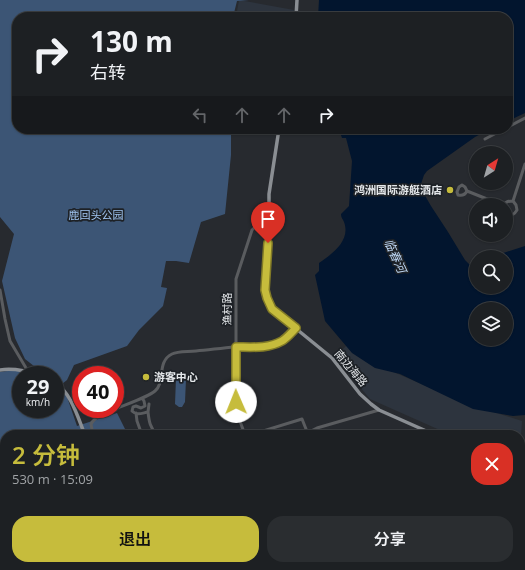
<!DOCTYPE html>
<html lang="zh">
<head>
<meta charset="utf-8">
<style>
	:root { --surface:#1d2023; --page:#2a2d30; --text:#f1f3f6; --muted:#a0a3a6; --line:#3b3e41; --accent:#c6bc3c }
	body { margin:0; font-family:"Open Sans","Noto Sans SC",sans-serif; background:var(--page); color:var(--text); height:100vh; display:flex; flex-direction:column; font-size:15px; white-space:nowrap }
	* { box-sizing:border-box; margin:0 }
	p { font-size:13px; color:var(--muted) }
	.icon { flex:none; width:22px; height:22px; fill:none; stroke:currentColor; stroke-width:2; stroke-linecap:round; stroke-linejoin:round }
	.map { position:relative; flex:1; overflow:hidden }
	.panel { position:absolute; left:0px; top:430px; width:525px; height:140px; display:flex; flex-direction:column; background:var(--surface); border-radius:16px 16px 0 0; box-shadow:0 1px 3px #0004,0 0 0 1px var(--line) }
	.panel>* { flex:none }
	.hud { position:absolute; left:12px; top:12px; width:501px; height:122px; border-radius:16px; box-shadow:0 1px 3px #0004,0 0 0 1px var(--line); background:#1d2023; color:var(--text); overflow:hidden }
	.needle { width:26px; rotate:37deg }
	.controls { position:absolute; left:469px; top:146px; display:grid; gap:8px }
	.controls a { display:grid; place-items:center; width:44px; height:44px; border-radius:50%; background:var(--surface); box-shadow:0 1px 3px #0004,0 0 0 1px var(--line); font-size:20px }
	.speed { position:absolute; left:12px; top:366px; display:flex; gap:8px; font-size:20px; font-weight:700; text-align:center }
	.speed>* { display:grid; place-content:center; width:52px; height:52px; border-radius:50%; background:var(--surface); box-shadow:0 1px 3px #0004,0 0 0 1px var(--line); line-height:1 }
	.speed small { font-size:10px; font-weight:400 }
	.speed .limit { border:6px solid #d22; background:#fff; color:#111 }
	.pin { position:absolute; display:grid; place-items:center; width:34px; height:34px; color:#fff; margin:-41px -17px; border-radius:50% 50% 50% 0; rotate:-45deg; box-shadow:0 0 4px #0007 }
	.pin .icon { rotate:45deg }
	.me { position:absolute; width:44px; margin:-22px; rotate:359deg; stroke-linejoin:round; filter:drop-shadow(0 0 3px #0008) }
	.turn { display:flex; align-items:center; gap:14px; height:84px; padding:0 12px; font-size:18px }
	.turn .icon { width:52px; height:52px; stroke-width:2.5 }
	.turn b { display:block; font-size:28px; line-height:34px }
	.lanes { display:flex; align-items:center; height:38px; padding:0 12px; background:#0003; justify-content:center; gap:20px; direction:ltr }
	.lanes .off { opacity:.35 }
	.round { display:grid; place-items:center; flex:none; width:42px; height:42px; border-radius:16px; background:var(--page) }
	.head { display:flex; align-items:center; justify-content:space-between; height:68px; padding:0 12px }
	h1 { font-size:24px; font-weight:600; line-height:30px; color:var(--accent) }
	.primary-button { display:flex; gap:8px; margin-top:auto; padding:8px 12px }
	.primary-button a { flex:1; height:46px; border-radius:16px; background:var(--accent); color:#111; font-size:16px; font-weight:600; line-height:46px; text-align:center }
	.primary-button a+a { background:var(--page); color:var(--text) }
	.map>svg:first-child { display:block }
	.built { fill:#2d343e }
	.green { fill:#3c5575 }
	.water { fill:#02152e; fill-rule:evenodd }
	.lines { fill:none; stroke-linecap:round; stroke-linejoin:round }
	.minor { stroke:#5a5c5f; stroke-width:3 }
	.major { stroke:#8a8e93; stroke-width:3.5 }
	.route-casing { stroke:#817a27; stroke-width:10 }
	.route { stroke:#c6bc3c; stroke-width:7 }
	.poi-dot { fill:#c6bc3c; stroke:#1d2126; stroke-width:1.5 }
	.labels { text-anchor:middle; stroke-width:3.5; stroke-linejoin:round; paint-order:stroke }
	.poi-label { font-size:11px; font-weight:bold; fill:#e4e7ea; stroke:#1d2126; text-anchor:end }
	.park-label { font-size:11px; fill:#a0c4f1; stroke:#1d2126 }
	.street-label { font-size:11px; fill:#e4e7ea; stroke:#1d2126 }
	.water-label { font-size:12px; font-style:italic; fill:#bfd8f6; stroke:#1d2126 }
</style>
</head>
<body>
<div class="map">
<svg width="525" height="570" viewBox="0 0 525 570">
	<rect width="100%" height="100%" fill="#272a2f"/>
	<path class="built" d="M 239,0 L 294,10 L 293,17 L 236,17 Z
		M 347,345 L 370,362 L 468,404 L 522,421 L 520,450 L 520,435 L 451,435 L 370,399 L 335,357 Z"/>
	<path class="green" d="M 0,0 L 249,0 L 237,1 L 233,17 L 17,17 L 17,129 L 231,129 L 231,155 L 225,214 L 201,222 L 189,263 L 176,261 L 166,261 L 161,287 L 167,288 L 163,306 L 139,330 L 127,346 L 74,365 L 67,380 L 62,384 L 55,380 L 55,375 L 47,375 L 39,370 L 25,359 L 15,338 L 2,281 L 14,234 L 0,217 Z
		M 23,369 L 37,375 L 21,375 L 21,409 L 55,409 L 55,384 L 65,391 L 77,426 L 117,413 L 128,435 L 5,435 L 5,565 L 263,565 L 269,570 L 0,570 L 0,372 Z
		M 178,374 C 182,374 184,375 186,379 L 185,402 L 182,407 L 179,407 L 175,404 L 176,378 L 176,376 Z"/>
	<path class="water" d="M 319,0 L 525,0 L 525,113 L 508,121 L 508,17 L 318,17 Z
		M 339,129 L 490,129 L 475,137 L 427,171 L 424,175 L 420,187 L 431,206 L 448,232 L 465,260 L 469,264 L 476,263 L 476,287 L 506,287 L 506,257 L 491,257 L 525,246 L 525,415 L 513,416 L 473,409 L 400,374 L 375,368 L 352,353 L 325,321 L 315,275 L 319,271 L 319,263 C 332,254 351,241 344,222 C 343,219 341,218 341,214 L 349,206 L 352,161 L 346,138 L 342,138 ZM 476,309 L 506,309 L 506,339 L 476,339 Z"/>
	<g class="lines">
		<path class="minor" d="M 508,127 L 525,118
			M 485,139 L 504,129
			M 467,191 C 465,195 462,196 458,195 L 457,192 L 459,187 L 462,185 L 465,187 L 467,191 L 502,205
			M 513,201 L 525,164
			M 504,205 C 506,201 509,201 513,201
			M 506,214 C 512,216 514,215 517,210 L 516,205 L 513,201
			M 0,290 L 5,319 L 10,341 L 26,368 L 29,372
			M 142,398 L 144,401 L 145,406 L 141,408 L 136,406 L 133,407 L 132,411 C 137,416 142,413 148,412 L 149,404
			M 148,412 C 149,421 150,428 157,435
			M 136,413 L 137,421 L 142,435
			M 93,435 L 91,424 C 97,411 142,402 155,391 C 166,382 156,362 172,354 C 178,351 188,352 196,351 C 209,350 221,348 235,347 C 248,346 262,348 274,344 C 283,341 289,335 295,328
			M 245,435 L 237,413 L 236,402 L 236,279 L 252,230 L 268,215
			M 250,435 L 302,419 L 308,434
			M 306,435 L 311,431 L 317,428 L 379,410
			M 520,520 L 525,521
			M 520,535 L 525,534
			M 520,550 L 525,548
			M 266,565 L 272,570"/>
		<path class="major" d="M 296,17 L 297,0
			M 279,129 L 269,194 L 269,227 L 265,290 L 267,298 L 272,309 L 283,318 L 332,358 L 360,394 L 371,404 L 379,410 L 424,430 L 434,435
			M 0,370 C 13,368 27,371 39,375
			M 55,383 C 71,392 78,418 85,435
			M 520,469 L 525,469
			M 234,565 L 241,570
			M 500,565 L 519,570
			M 403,570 L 415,565"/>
	</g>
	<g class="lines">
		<g class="route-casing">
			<path id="route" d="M 236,402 L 236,347 C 250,347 268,349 282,341 C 287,338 291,333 296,328 L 272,309 L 267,298 L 265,290 L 268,243"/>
		</g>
		<use href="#route" class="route"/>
	</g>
	<g class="poi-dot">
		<circle cx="450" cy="190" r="4"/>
		<circle cx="146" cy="377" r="4"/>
	</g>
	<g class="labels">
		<g class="poi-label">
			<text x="442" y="194">鸿洲国际游艇酒店</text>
			<text x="154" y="381" text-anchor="start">游客中心</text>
		</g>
		<g class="park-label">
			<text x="96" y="219">鹿回头公园</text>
		</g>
		<g class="street-label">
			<text transform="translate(227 309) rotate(-90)" y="4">渔村路</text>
			<text transform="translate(351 368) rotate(50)" y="4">南边海路</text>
		</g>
		<g class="water-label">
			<text transform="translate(395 256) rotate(66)" y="4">临春河</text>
		</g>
	</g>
</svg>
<div class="controls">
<a><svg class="needle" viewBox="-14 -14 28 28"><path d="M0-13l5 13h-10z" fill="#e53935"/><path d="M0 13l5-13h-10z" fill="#a0a3a6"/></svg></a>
<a><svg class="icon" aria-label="sound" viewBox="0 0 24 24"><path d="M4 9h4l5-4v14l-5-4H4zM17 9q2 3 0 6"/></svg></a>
<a><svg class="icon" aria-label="search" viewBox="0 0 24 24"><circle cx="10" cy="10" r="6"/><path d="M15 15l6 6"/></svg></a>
<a><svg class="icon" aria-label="layers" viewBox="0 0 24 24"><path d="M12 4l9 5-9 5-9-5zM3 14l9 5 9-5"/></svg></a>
</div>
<div class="speed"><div>29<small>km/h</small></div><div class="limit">40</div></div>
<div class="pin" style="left:268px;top:243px;background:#d93025"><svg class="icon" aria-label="arrive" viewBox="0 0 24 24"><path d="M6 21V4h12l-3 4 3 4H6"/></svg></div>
<svg class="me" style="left:236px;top:402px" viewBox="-20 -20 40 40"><circle r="19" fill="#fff"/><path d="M0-13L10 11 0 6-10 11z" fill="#c6bc3c"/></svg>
<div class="hud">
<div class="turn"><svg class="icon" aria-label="right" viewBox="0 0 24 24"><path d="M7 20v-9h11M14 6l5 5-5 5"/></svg><div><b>130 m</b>右转</div></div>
<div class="lanes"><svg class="icon off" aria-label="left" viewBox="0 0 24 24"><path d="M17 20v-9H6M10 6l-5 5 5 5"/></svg><svg class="icon off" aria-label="ahead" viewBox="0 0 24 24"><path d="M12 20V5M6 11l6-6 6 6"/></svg><svg class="icon off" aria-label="ahead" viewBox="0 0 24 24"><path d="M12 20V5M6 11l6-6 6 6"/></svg><svg class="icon" aria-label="right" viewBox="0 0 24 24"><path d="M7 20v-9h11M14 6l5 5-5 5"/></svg></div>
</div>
<section class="panel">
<div class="head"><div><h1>2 分钟</h1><p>530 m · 15:09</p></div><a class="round" style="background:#d93025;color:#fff"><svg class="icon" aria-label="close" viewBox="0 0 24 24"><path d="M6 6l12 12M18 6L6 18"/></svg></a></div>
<div class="primary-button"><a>退出</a><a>分享</a></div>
</section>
</div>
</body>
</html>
